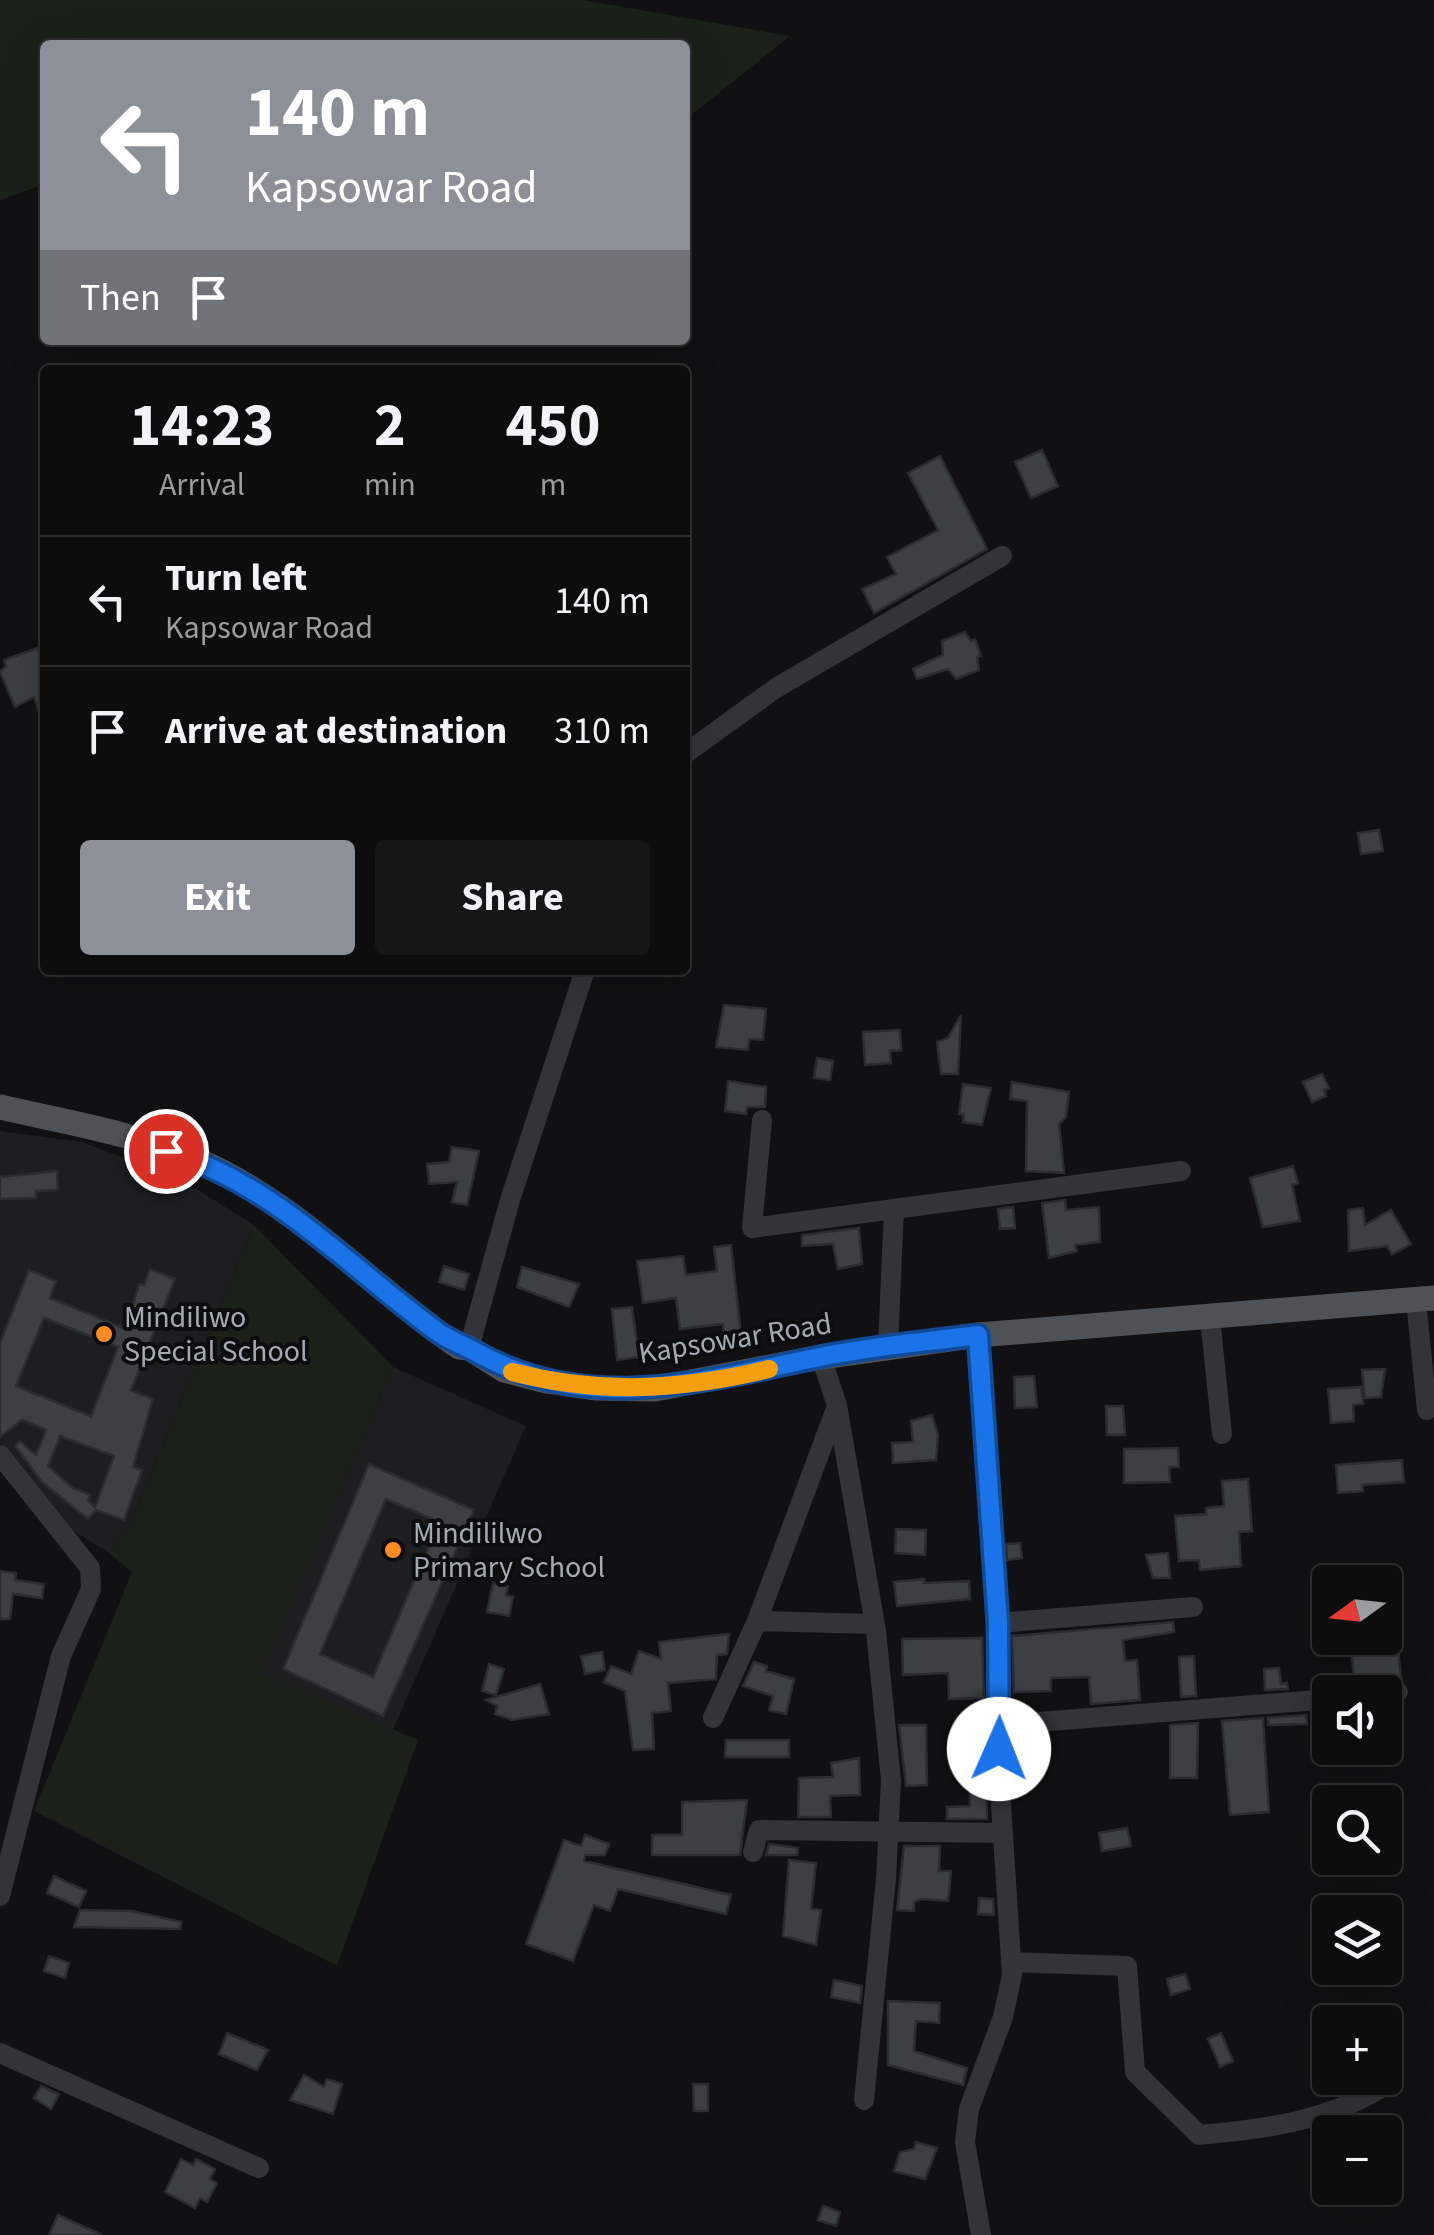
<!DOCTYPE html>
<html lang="en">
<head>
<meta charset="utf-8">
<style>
	:root { --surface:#0d0d0e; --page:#161617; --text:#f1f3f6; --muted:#9a9c9e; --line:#2d2d2e; --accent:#8c9099 }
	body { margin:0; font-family:"Source Sans 3",sans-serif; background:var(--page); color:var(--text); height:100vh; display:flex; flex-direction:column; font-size:38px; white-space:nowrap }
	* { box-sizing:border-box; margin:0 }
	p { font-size:32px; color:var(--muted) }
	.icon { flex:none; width:55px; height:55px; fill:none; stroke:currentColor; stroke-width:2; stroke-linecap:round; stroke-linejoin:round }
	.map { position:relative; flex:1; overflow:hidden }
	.side { position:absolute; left:40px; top:365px; width:650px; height:610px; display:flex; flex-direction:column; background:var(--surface); border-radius:10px; box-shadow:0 10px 40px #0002,0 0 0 2px var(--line) }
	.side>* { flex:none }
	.hud { position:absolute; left:40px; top:40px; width:650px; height:305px; border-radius:10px; box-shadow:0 10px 40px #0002,0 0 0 2px var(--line); background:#8c9099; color:#fff; overflow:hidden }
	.needle { width:65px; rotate:255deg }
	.buttons { position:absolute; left:1312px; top:1565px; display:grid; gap:20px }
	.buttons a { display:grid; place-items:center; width:90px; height:90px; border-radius:10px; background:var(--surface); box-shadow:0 10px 40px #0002,0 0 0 2px var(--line); font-size:50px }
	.pin { position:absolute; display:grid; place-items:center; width:85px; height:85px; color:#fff; margin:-42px; border:5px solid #fff; border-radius:50%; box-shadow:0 2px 10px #0007 }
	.me { position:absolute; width:110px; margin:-55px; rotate:1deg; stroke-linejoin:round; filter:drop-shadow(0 0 8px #0008) }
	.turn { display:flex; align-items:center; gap:35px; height:210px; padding:0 40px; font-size:45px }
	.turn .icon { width:130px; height:130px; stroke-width:2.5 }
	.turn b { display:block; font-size:70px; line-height:85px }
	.then { display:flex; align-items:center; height:95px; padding:0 40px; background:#0003; gap:20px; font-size:38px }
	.eta { display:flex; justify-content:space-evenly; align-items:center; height:170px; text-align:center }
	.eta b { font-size:60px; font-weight:700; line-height:70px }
	.primary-button { display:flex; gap:20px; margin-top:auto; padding:20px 40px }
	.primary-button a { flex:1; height:115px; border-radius:10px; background:var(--accent); color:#fff; font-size:40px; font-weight:700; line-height:115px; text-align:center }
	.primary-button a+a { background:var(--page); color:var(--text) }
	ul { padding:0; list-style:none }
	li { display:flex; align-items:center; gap:30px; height:130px; padding:0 40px; border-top:2px solid var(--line) }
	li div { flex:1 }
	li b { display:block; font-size:38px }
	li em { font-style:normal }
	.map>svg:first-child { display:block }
	.built { fill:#1d1e20 }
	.green { fill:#192119 }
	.building { fill:#3d4043; stroke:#2b2c2f; stroke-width:2.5; fill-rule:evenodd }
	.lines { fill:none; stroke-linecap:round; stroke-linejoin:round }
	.minor { stroke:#323438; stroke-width:20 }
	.major { stroke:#4e5257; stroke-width:25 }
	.route-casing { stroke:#114b97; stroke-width:25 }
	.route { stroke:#1a73e8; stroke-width:18 }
	.slow { stroke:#f59e0b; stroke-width:18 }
	.poi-dot { fill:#fb8b21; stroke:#0c0d0e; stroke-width:4 }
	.labels { text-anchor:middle; stroke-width:8; stroke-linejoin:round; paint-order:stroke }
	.poi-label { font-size:30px; fill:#a2abb4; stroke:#0c0d0e; text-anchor:start }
	.street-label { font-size:30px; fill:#a2abb4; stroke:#0c0d0e }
</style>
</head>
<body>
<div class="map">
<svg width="1434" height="2235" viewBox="0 0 1434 2235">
	<rect width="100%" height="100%" fill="#111113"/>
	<path class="built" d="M 0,1131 L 82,1142 L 182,1180 L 254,1225 L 129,1527 L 109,1553 L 67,1527 L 0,1443 Z
		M 393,1367 L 526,1426 L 392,1732 L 260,1674 Z"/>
	<path class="green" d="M 0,0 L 583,0 L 790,36 L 685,120 L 685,45 L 45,45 L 45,184 L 0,200 Z
		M 254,1225 L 393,1367 L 261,1673 L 418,1740 L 337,1966 L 34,1811 L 132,1572 L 109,1553 L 129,1527 Z"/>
	<path class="building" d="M 1042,450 L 1058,486 L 1031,498 L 1015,462 Z
		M 940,456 L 987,549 L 874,613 L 862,589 L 896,574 L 887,557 L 938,530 L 908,473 Z
		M 965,632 L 971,641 L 975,639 L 981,656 L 977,657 L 979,670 L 956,679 L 948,669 L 917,679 L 913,669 L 943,655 L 942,641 Z
		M 38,648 L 45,677 L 43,722 L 34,697 L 15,707 L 0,672 L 6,666 L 4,660 Z
		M 1379,830 L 1383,851 L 1361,854 L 1358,833 Z
		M 724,1005 L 766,1009 L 763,1040 L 749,1039 L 748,1050 L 716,1047 Z
		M 961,1015 L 958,1074 L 941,1074 L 937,1042 L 948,1038 Z
		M 900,1030 L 901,1050 L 890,1051 L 891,1063 L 865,1065 L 863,1032 Z
		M 817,1058 L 833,1061 L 830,1080 L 814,1078 Z
		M 1322,1074 L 1329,1088 L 1324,1090 L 1326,1096 L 1312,1102 L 1303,1082 Z
		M 728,1081 L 766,1087 L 765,1107 L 747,1107 L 746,1114 L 725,1111 Z
		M 1012,1082 L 1069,1092 L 1066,1117 L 1059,1124 L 1064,1173 L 1026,1171 L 1027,1101 L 1010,1099 Z
		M 963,1084 L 991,1088 L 982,1125 L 963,1122 L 964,1114 L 959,1114 Z
		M 452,1147 L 479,1151 L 467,1205 L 452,1202 L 457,1182 L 429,1184 L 427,1164 L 449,1162 Z
		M 1293,1166 L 1298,1183 L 1292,1185 L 1300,1221 L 1263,1227 L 1250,1178 Z
		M 57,1171 L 58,1190 L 36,1191 L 36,1198 L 0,1199 L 0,1177 Z
		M 1065,1200 L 1066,1210 L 1099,1207 L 1100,1242 L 1075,1245 L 1077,1251 L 1049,1258 L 1042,1203 Z
		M 1013,1207 L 1015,1228 L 1000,1229 L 998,1209 Z
		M 1363,1208 L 1365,1225 L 1391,1210 L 1411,1244 L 1392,1254 L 1387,1246 L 1349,1251 L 1348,1210 Z
		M 859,1228 L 862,1264 L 838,1269 L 833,1244 L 802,1246 L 802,1235 Z
		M 731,1245 L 741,1334 L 724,1336 L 723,1324 L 680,1329 L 676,1298 L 643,1303 L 637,1261 L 683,1256 L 686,1275 L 717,1271 L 714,1247 Z
		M 444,1266 L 469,1274 L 464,1290 L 439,1282 Z
		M 522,1267 L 579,1284 L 569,1307 L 517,1287 Z
		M 150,1269 L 175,1279 L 131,1390 L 153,1399 L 133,1467 L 142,1470 L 124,1520 L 96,1510 L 88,1519 L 42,1482 L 15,1446 L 20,1441 L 36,1455 L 46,1430 L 22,1420 L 0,1437 L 0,1343 L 29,1270 L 56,1281 L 50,1298 L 126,1329 L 139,1284 L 144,1285 ZM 44,1318 L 118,1347 L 91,1416 L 16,1386 ZM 60,1436 L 114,1456 L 95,1507 L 88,1501 L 90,1495 L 73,1488 L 48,1466 Z
		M 632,1307 L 639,1357 L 617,1360 L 612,1309 Z
		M 1385,1369 L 1381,1397 L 1365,1398 L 1362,1370 Z
		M 1034,1376 L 1037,1407 L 1015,1408 L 1014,1377 Z
		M 1361,1387 L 1363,1404 L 1353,1405 L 1354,1421 L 1331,1423 L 1328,1389 Z
		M 1106,1406 L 1123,1406 L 1125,1435 L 1107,1435 Z
		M 932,1415 L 938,1435 L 936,1460 L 893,1463 L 892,1443 L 913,1442 L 911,1421 Z
		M 1178,1448 L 1179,1467 L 1169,1467 L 1170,1482 L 1124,1483 L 1124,1449 Z
		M 1402,1460 L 1404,1482 L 1362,1485 L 1363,1491 L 1338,1493 L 1336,1465 Z
		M 369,1464 L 474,1510 L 383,1716 L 283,1669 ZM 386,1499 L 439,1522 L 373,1677 L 320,1654 Z
		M 1248,1479 L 1252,1531 L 1239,1532 L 1241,1566 L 1200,1570 L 1199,1560 L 1179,1561 L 1175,1516 L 1206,1514 L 1206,1508 L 1224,1506 L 1222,1481 Z
		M 896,1529 L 926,1530 L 925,1555 L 895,1553 Z
		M 1020,1543 L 1022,1558 L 1007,1560 L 1006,1544 Z
		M 1168,1553 L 1170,1578 L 1153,1578 L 1146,1555 Z
		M 0,1571 L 16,1573 L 15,1580 L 44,1584 L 42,1598 L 13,1594 L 10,1619 L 0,1619 Z
		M 924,1579 L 924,1583 L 969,1581 L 970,1599 L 897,1606 L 894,1582 Z
		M 493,1583 L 508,1586 L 506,1595 L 513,1597 L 509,1616 L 487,1612 Z
		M 1173,1622 L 1174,1632 L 1123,1640 L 1125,1661 L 1137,1660 L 1140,1700 L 1091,1704 L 1089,1677 L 1051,1678 L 1051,1691 L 1014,1692 L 1012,1636 Z
		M 729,1634 L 727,1654 L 717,1655 L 716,1679 L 668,1683 L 671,1711 L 652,1713 L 654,1749 L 633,1750 L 625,1691 L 604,1682 L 611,1666 L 631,1674 L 639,1651 L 661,1659 L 659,1642 Z
		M 982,1638 L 984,1698 L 949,1699 L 948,1673 L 903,1675 L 902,1639 Z
		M 1350,1638 L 1397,1638 L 1401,1679 L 1355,1688 Z
		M 602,1652 L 605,1670 L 585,1674 L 581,1656 Z
		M 1194,1656 L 1196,1696 L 1181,1697 L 1179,1657 Z
		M 754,1662 L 767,1666 L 766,1671 L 794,1679 L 786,1714 L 769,1710 L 773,1696 L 743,1686 Z
		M 489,1664 L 504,1669 L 496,1695 L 482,1691 Z
		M 1279,1668 L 1281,1684 L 1287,1683 L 1288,1689 L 1265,1690 L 1264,1669 Z
		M 540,1684 L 549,1714 L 512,1720 L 495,1714 L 497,1706 L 486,1700 Z
		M 1306,1715 L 1307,1724 L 1268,1725 L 1268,1718 Z
		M 1263,1718 L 1269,1812 L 1230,1815 L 1222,1721 Z
		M 1198,1723 L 1197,1778 L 1170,1778 L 1170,1725 Z
		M 899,1725 L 926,1725 L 927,1785 L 906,1786 Z
		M 1022,1737 L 1024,1787 L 1014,1787 L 1013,1738 Z
		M 979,1738 L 985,1738 L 987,1819 L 947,1819 L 947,1807 L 970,1806 L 969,1763 L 980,1763 Z
		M 726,1740 L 789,1740 L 789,1757 L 725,1757 Z
		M 859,1758 L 860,1795 L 830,1796 L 831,1817 L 798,1817 L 799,1778 L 833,1777 L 831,1763 Z
		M 747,1800 L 740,1855 L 652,1855 L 652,1835 L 682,1835 L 682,1802 Z
		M 1127,1828 L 1131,1846 L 1102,1851 L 1099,1833 Z
		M 585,1835 L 609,1844 L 605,1855 L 585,1855 L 584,1861 L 731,1895 L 726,1914 L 618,1889 L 610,1911 L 594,1905 L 573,1961 L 526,1944 L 564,1840 L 581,1846 Z
		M 769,1844 L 798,1848 L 797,1855 L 766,1855 Z
		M 904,1846 L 940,1846 L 939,1871 L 951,1871 L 948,1901 L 921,1899 L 914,1902 L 914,1911 L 897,1910 Z
		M 789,1860 L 816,1863 L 811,1909 L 821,1910 L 816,1945 L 783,1936 Z
		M 54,1876 L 86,1891 L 79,1907 L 47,1893 Z
		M 979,1898 L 993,1899 L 994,1915 L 978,1914 Z
		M 80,1910 L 132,1911 L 181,1922 L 180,1929 L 74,1927 Z
		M 49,1956 L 69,1963 L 65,1978 L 44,1971 Z
		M 1185,1974 L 1190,1989 L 1171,1995 L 1167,1979 Z
		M 834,1980 L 862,1986 L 860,2003 L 831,1997 Z
		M 888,2001 L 940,2003 L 939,2023 L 916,2021 L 914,2051 L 967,2068 L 963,2085 L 888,2065 Z
		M 227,2033 L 268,2050 L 257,2070 L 219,2054 Z
		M 1221,2033 L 1233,2061 L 1220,2067 L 1208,2039 Z
		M 304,2075 L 324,2087 L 327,2079 L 342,2084 L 333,2114 L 290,2100 Z
		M 693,2084 L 708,2084 L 708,2111 L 694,2111 Z
		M 41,2086 L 59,2094 L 51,2109 L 34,2098 Z
		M 916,2142 L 937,2148 L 925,2179 L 894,2171 L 900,2152 L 914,2149 Z
		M 181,2159 L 193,2165 L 196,2159 L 215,2169 L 210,2179 L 217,2183 L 207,2202 L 200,2198 L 195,2208 L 165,2192 Z
		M 823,2206 L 840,2212 L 836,2226 L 818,2220 Z
		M 58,2215 L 102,2235 L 49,2235 Z"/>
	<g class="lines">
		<path class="minor" d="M 685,754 L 776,688 L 1002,556
			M 762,1120 L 752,1228 L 894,1209
			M 1416,1300 L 1427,1410
			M 1210,1318 L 1222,1434
			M 978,1335 L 998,1623 L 999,1773 L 1012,1975 L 1003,2017 L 969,2109 L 965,2142 L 981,2235
			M 888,1346 L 894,1209 L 1181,1171
			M 469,1348 L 510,1200 L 585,970
			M 821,1357 L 837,1405 L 876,1631 L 891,1780 L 886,1879 L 864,2100
			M 837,1406 L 757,1621 L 875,1624
			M 0,1455 L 90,1568 L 91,1589 L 61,1656 L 0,1896
			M 998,1623 L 1193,1607
			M 1385,1693 L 1398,1692
			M 713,1718 L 757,1621
			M 1000,1725 L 1330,1699
			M 753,1852 L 759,1830 L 1002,1833
			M 1011,1962 L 1127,1966 L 1135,2072 L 1199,2135 C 1268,2128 1329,2122 1389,2083
			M 0,2053 L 259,2168"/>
		<path class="major" d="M 0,1107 C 65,1122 138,1134 199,1161 C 298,1204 371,1287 459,1347 L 469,1348 L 504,1370 L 546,1381 L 595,1388 L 655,1389 L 821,1357 L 978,1335 L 1434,1298"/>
	</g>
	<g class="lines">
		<g class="route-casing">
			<path id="route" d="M 166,1151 C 272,1182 348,1266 435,1330 C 448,1340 461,1344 474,1351 C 588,1416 701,1381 820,1357 C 873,1346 926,1342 978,1335 L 998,1623 L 999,1749"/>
		</g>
		<use href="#route" class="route"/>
		<path class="slow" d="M 512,1372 C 600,1395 681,1390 769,1369"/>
	</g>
	<g class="poi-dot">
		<circle cx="104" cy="1334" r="10"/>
		<circle cx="393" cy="1550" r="10"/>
	</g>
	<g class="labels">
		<g class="poi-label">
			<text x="124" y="1327">Mindiliwo<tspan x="124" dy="34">Special School</tspan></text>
			<text x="413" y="1543">Mindililwo<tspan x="413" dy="34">Primary School</tspan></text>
		</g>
		<g class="street-label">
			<text transform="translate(735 1338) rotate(-9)" y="10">Kapsowar Road</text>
		</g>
	</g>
</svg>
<div class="buttons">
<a><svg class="needle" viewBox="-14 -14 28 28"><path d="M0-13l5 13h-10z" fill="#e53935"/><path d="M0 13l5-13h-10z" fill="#9a9c9e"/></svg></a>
<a><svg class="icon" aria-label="sound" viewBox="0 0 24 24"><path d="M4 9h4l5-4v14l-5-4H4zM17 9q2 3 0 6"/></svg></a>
<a><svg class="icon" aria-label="search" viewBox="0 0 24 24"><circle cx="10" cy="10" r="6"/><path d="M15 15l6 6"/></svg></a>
<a><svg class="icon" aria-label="layers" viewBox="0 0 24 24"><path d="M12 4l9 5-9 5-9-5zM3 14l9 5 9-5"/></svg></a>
<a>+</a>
<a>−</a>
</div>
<div class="pin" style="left:166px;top:1151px;background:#d93025"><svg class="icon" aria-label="arrive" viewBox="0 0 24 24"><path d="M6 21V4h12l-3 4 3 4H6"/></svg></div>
<svg class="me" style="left:999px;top:1749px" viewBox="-20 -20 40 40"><circle r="19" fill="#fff"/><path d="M0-13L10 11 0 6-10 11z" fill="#1a73e8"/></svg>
<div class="hud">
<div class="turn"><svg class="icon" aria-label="left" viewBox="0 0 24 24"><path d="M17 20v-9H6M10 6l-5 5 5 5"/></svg><div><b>140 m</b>Kapsowar Road</div></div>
<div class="then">Then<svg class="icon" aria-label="arrive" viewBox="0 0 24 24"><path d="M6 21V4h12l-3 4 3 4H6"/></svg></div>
</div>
<section class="side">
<div class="eta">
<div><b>14:23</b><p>Arrival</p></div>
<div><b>2</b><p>min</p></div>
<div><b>450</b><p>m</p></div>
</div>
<ul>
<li><svg class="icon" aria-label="left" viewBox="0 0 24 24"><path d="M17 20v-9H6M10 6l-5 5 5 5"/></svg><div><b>Turn left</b><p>Kapsowar Road</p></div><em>140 m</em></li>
<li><svg class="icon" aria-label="arrive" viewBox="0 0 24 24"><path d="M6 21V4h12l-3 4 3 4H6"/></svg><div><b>Arrive at destination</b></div><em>310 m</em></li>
</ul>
<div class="primary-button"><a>Exit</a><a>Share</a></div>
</section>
</div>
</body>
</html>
